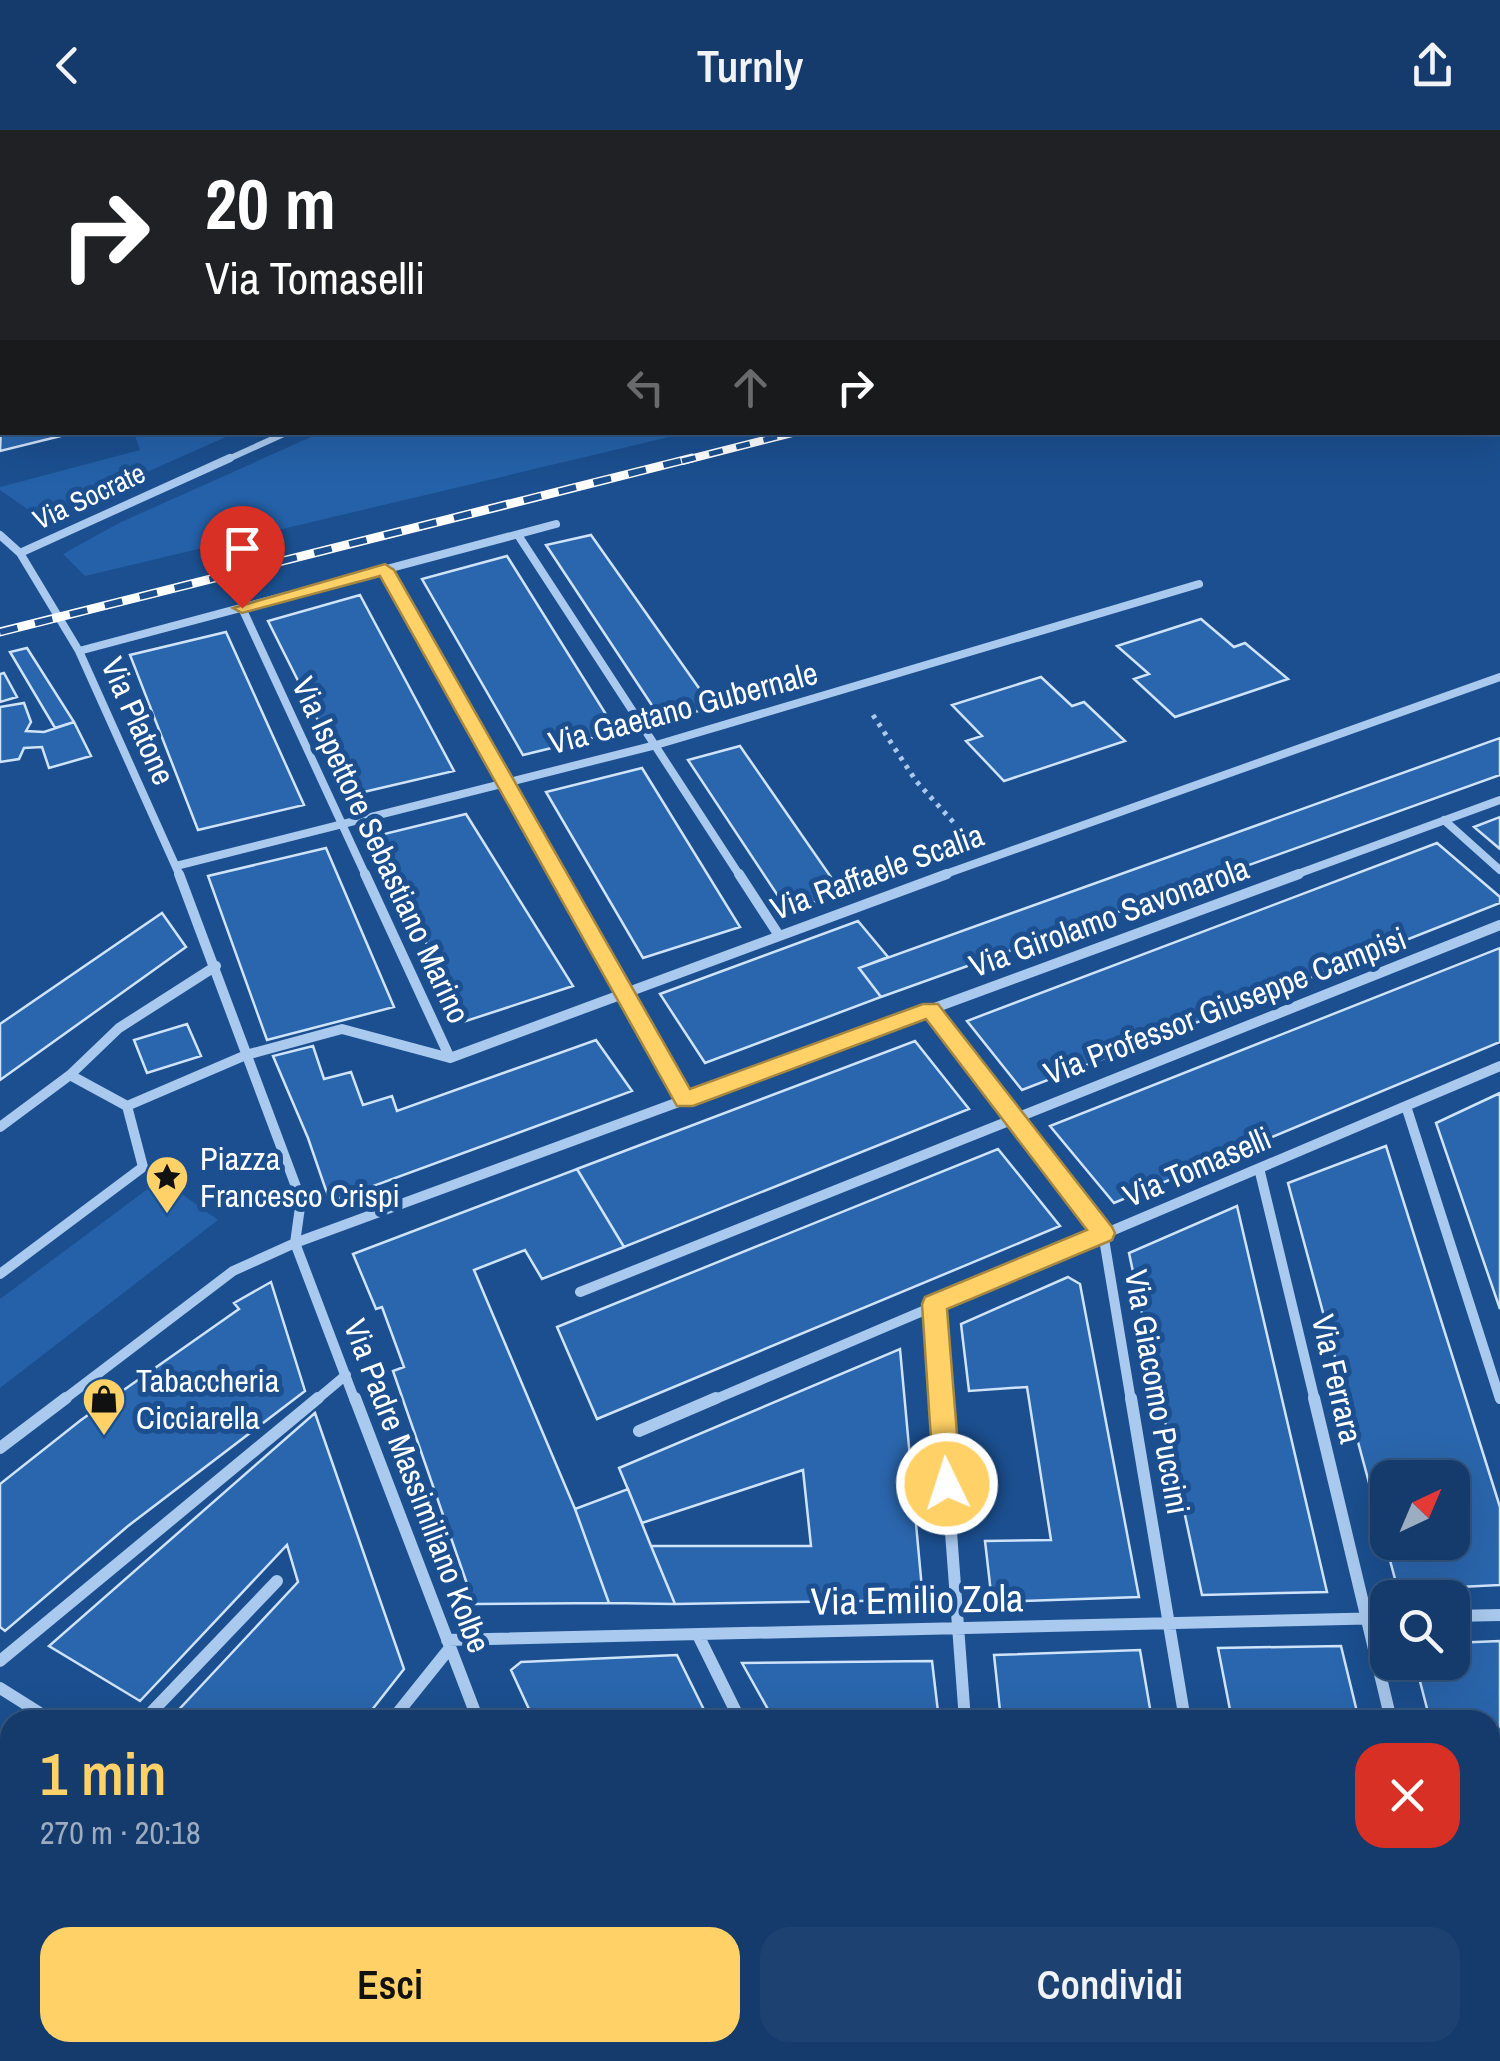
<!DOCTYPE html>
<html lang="it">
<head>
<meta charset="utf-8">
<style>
	:root { --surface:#143b6b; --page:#1d4271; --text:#f1f3f6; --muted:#9dadc1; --line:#33557e; --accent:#ffd166 }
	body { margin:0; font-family:"Archivo Narrow",sans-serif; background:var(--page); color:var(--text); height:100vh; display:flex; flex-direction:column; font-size:38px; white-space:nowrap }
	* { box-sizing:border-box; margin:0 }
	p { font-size:32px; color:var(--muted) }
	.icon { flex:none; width:55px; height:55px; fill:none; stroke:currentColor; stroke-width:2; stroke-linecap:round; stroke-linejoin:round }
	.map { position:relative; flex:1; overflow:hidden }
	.details { position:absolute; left:0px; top:1580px; width:1500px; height:352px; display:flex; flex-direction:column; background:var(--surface); border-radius:30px 30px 0 0; box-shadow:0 10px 40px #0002,0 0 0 2px var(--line) }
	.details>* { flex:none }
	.banner { position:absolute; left:0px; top:0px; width:1500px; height:305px; box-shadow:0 10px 40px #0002,0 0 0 2px var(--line); background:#202124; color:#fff; overflow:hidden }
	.needle { width:65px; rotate:44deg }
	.controls { position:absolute; left:1370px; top:1330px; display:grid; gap:20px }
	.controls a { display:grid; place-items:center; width:100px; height:100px; border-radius:20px; background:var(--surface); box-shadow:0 10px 40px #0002,0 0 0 2px var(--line); font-size:50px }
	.pin { position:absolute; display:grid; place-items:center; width:85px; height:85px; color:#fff; margin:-102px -42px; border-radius:50% 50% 50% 0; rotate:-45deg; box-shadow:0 0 10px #0007 }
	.pin .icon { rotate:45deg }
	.me { position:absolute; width:110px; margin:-55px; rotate:356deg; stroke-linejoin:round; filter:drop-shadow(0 0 8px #0008) }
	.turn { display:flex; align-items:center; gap:35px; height:210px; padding:0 40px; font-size:45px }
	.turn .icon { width:130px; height:130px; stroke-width:2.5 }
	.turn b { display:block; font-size:70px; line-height:85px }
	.lanes { display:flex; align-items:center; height:95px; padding:0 40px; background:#0003; justify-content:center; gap:50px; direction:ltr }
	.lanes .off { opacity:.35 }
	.round { display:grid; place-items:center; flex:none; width:105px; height:105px; border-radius:30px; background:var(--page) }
	.head { display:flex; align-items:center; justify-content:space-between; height:170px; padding:0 40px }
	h1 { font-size:60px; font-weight:600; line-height:75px; color:var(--accent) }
	.action { display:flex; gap:20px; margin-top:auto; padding:20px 40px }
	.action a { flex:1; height:115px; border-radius:30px; background:var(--accent); color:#111; font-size:40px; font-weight:600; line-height:115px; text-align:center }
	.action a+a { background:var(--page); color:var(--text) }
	header { display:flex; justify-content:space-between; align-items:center; height:130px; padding:0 40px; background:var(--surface); font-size:45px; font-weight:600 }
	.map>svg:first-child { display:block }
	.green { fill:#2461a8 }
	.building { fill:#2a66ad; stroke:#cfe3fa; stroke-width:2.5; fill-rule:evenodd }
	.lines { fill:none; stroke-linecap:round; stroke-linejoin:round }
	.primary-tunnel { stroke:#3d69a0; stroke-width:16; stroke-dasharray:16 8; stroke-linecap:butt }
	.path { stroke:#a9c9ee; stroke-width:5; stroke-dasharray:4 6; stroke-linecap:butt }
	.street-far3 { stroke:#a9c9ee; stroke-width:6 }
	.street-far2 { stroke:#a9c9ee; stroke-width:8 }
	.street-far1 { stroke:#a9c9ee; stroke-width:10 }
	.street { stroke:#a9c9ee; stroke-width:12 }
	.secondary { fill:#d6e6fa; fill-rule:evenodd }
	.rail-far1-casing { stroke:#fff; stroke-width:8 }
	.rail-casing { stroke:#fff; stroke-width:9 }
	.rail-far1 { stroke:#1b4f8f; stroke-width:5; stroke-dasharray:14; stroke-linecap:butt }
	.rail { stroke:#1b4f8f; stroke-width:6; stroke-dasharray:18; stroke-linecap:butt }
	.route { fill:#ffd166; stroke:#a68842; stroke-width:2.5 }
	.labels { text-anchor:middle; stroke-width:10; stroke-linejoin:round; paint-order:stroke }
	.far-street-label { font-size:28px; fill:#fff; stroke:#1b4f8f }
	.street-label { font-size:32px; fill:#fff; stroke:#1b4f8f }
	.poi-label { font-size:32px; fill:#fff; stroke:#1b4f8f; text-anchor:start }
	.near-street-label { font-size:38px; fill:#fff; stroke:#1b4f8f }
</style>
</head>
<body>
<header><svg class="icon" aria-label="back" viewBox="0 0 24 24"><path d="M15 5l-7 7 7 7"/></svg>Turnly<svg class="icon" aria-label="share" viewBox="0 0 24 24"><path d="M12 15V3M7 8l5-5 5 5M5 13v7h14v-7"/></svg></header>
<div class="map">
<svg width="1500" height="1931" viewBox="0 0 1500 1931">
	<rect width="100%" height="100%" fill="#1b4f8f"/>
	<path class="green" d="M 900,0 L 1373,0 L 886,2 Z
		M 134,303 L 235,303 L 70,376 L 30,381 L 0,360 L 0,357 L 140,320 Z
		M 320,303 L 320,302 L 686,303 L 85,446 L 63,424 L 119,393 Z
		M 161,1049 L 218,1090 L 0,1258 L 0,1169 Z"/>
	<path class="building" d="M 678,0 L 779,0 L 782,2 L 681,2 Z
		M 2,271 L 2,302 L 77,302 L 0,321 Z
		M 591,405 L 713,578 L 661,589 L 546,415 Z
		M 507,426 L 617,602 L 523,625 L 422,449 Z
		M 360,465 L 454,641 L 355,664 L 268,491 Z
		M 1201,489 L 1234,517 L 1245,513 L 1288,549 L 1175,587 L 1134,549 L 1149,544 L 1117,516 Z
		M 226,502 L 304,675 L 198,700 L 130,525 Z
		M 27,518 L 74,592 L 55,598 L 10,522 Z
		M 4,543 L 17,567 L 0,572 L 0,544 Z
		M 1041,547 L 1072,576 L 1084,572 L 1125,611 L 1004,651 L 966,611 L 982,606 L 952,575 Z
		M 24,573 L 31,592 L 26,601 L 44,602 L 74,592 L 91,626 L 49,638 L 42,617 L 24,618 L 19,629 L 0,632 L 0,577 Z
		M 1500,608 L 1500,645 L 881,867 L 859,838 Z
		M 740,616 L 842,763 L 788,781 L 688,630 Z
		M 642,638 L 740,797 L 643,828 L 546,662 Z
		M 466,684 L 573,856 L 463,892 L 376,706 Z
		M 1500,687 L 1500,719 L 1474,697 Z
		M 1437,713 L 1500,767 L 1500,773 L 1292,855 L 1288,851 L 1248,866 L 1252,871 L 1022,960 L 967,891 Z
		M 326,718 L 394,877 L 267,910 L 208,746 Z
		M 162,783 L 186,817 L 0,950 L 0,894 Z
		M 858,791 L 888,827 L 859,838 L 881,867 L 705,933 L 660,864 Z
		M 1500,818 L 1500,912 L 1114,1073 L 1050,996 Z
		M 187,894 L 201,926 L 147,943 L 134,910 Z
		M 596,910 L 632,961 L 330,1072 L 308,1008 L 273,926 L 313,916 L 324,949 L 351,942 L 363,975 L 392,966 L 397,981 Z
		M 915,911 L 969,979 L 624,1117 L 577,1039 Z
		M 1500,963 L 1500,1179 L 1436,993 Z
		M 1386,1016 L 1500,1377 L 1500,1455 L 1398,1460 L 1288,1053 ZM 1388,1348 L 1452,1348 L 1452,1412 L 1388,1412 Z
		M 998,1019 L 1060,1096 L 597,1289 L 557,1197 Z
		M 577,1039 L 624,1117 L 542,1149 L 525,1120 L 474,1140 L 575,1379 L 609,1473 L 474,1474 L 393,1241 L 404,1237 L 382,1177 L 376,1179 L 353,1124 Z
		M 1237,1076 L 1327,1462 L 1202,1465 L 1129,1123 Z
		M 1068,1147 L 1080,1154 L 1139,1467 L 992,1472 L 985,1411 L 1051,1410 L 1027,1257 L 969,1261 L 961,1194 Z
		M 271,1152 L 305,1261 L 128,1396 L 5,1501 L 0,1497 L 0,1354 L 81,1290 L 239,1179 L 234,1173 Z
		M 900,1219 L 923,1470 L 675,1474 L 651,1416 L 811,1416 L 803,1340 L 642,1393 L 619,1338 Z
		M 315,1283 L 404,1539 L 364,1590 L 177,1590 L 172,1587 L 298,1452 L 287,1415 L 140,1571 L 49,1516 Z
		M 628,1359 L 651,1416 L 675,1474 L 609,1473 L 575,1379 Z
		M 1500,1511 L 1500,1861 L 1490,1822 L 1490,1590 L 1430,1590 L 1415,1532 L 1452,1532 L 1452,1513 Z
		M 1341,1516 L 1359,1590 L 1232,1590 L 1218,1518 Z
		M 1140,1520 L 1152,1590 L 1001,1590 L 994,1525 Z
		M 677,1525 L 709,1590 L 534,1590 L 511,1540 L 521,1532 Z
		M 932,1531 L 939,1590 L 774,1590 L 742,1533 Z
		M 0,1604 L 10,1610 L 10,1704 L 0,1714 Z
		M 10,1760 L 10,1922 L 101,1922 L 94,1931 L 0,1931 L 0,1771 Z
		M 155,1922 L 342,1922 L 336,1931 L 148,1931 Z
		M 401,1922 L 525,1922 L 539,1931 L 395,1931 Z
		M 756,1922 L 1163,1922 L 1182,1931 L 766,1931 Z
		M 1332,1922 L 1435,1922 L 1437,1931 L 1352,1931 Z"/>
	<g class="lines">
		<path class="primary-tunnel" d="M 298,2 L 307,0"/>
		<path class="path" d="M 873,585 L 916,651 L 965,705"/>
		<path class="street-far3" d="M 456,2 L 467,0
			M 224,331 L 288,302"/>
		<path class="street-far2" d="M 0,405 L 20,423 L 79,521 L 180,746
			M 518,405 L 740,746
			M 20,423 L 230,328
			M 385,440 L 558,746
			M 242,478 L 366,746
			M 79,521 L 556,394
			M 1444,690 L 1500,740
			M 176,736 L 656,615 L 1199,454
			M 940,746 L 1500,547
			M 1292,746 L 1500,670"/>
		<path class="street-far1" d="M 179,744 L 301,1070 L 295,1113 L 355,1271
			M 365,744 L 450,928
			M 557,744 L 685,970
			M 739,744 L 778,804
			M 931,879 L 1103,1103 L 1131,1271
			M 127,976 L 246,925 L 342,899 L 450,928 L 947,744
			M 1406,976 L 1500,1269
			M 0,997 L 70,945 L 119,898 L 216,836
			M 1259,1038 L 1315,1271
			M 0,1144 L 143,1037 L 127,976 L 70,945
			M 580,1162 L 1500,795
			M 934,1174 L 941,1271
			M 62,1271 L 233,1141 L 295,1113 L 1299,744
			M 315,1271 L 346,1245
			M 711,1271 L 1500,936"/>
		<path class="street" d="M 355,1268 L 478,1590
			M 941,1268 L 965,1590
			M 1131,1268 L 1185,1590
			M 1314,1268 L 1391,1590
			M 639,1301 L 716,1268
			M 0,1318 L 66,1268
			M 1452,1486 L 1500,1485
			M 698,1505 L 740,1590
			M 447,1510 L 1388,1488
			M 0,1531 L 318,1268
			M 0,1558 L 51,1590
			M 144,1590 L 277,1451
			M 392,1590 L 449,1519
			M 0,1740 L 10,1730
			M 619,1922 L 634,1931
			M 1246,1922 L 1266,1931
			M 1471,1922 L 1473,1931
			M 118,1931 L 125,1922
			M 365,1931 L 371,1922
			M 605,1931 L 610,1922"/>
		<path class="secondary" d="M 2,77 L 2,85 L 0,86 L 0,78 Z
			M 2,99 L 2,107 L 0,108 L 0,100 Z"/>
		<g class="rail-far1-casing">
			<path id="rail-far1" d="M 682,331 L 796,302"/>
		</g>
		<g class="rail-casing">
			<path id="rail" d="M 0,502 L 692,328"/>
		</g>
		<use href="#rail-far1" class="rail-far1"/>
		<use href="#rail" class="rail"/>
	</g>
	<path class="route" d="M 385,434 L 394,440 L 690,959 L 923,874 L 938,874 L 1112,1097 L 1115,1103 L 1112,1110 L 947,1179 L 961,1354 L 957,1362 L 947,1366 L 938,1362 L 934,1354 L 922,1174 L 925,1167 L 1087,1100 L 926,889 L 693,976 L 677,976 L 380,446 L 242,483 L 233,478 Z"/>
	<defs>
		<g id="sight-pin" transform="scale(2.25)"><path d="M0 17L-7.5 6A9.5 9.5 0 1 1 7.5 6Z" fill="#ffd166" stroke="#1b4f8f"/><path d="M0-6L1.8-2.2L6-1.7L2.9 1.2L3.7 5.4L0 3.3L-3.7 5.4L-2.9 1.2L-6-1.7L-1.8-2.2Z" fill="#111"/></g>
		<g id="shop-pin" transform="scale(2.25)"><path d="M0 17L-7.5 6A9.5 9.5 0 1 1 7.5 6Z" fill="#ffd166" stroke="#1b4f8f"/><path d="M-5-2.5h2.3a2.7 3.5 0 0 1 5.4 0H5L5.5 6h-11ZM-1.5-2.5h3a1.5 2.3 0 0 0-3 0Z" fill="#111"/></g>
	</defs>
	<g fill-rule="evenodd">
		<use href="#sight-pin" x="167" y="1047"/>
		<use href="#shop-pin" x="104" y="1269"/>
	</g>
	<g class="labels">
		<g class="far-street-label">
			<text transform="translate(89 366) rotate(-25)" y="10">Via Socrate</text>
		</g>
		<g class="street-label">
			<text transform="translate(683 578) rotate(-15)" y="11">Via Gaetano Gubernale</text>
			<text transform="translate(138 591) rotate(66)" y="11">Via Platone</text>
			<text transform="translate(381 720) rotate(65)" y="11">Via Ispettore Sebastiano Marino</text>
			<text transform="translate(877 742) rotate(-20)" y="11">Via Raffaele Scalia</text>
			<text transform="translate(1109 787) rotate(-20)" y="11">Via Girolamo Savonarola</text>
			<text transform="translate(1225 876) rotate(-21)" y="11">Via Professor Giuseppe Campisi</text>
			<text transform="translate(1197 1037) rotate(-23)" y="11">Via Tomaselli</text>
			<text transform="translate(1337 1249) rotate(77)" y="11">Via Ferrara</text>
			<text transform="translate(1157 1262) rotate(80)" y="11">Via Giacomo Puccini</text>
			<text transform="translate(417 1356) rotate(69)" y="11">Via Padre Massimiliano Kolbe</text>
		</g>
		<g class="poi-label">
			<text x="200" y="1040">Piazza<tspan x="200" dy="37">Francesco Crispi</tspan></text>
			<text x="136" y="1262">Tabaccheria<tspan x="136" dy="37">Cicciarella</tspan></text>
		</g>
		<g class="near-street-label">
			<text transform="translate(917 1470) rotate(-1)" y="13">Via Emilio Zola</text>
		</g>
	</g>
</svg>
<div class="controls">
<a><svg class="needle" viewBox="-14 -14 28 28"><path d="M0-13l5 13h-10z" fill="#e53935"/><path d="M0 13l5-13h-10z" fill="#9dadc1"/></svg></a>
<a><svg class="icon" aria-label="search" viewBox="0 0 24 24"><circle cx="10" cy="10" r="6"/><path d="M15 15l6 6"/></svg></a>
</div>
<div class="pin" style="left:242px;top:478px;background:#d93025"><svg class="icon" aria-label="arrive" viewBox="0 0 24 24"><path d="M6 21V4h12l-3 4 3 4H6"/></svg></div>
<svg class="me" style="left:947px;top:1354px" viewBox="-20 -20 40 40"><circle r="17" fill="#ffd166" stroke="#fff" stroke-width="3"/><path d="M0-11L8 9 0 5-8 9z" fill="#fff"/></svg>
<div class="banner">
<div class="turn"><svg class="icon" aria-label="right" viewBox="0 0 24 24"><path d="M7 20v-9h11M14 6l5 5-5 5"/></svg><div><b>20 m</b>Via Tomaselli</div></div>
<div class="lanes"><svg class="icon off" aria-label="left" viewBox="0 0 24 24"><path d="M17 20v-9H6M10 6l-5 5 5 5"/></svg><svg class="icon off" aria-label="ahead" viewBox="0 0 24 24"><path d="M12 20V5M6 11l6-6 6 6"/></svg><svg class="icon" aria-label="right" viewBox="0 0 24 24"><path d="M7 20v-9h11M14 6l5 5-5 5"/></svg></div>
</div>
<section class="details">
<div class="head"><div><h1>1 min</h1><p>270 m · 20:18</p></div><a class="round" style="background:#d93025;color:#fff"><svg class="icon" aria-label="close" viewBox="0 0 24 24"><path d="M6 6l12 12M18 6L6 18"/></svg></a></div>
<div class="action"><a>Esci</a><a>Condividi</a></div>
</section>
</div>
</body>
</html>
